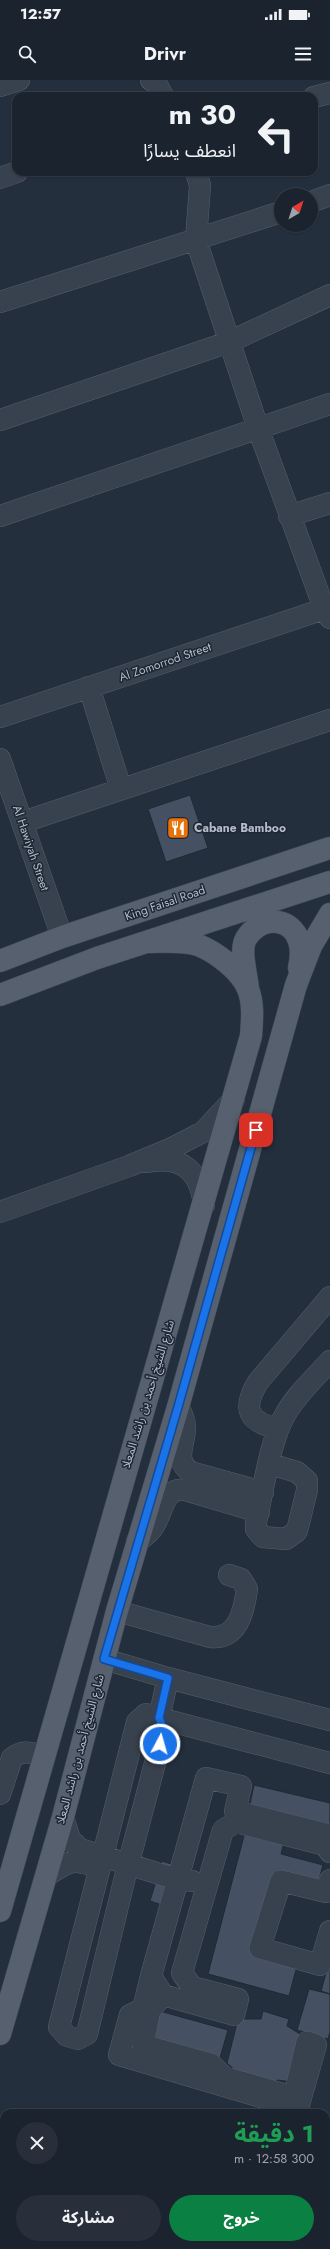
<!DOCTYPE html>
<html lang="ar">
<head>
<meta charset="utf-8">
<style>
	:root { --surface:#1b232e; --page:#282f3a; --text:#f1f3f6; --muted:#a0a4aa; --line:#39404a; --accent:#0b8043 }
	body { margin:0; font-family:Jost,"Noto Sans Arabic",sans-serif; background:var(--page); color:var(--text); direction:rtl; height:100vh; display:flex; flex-direction:column; font-size:15px; white-space:nowrap }
	* { box-sizing:border-box; margin:0 }
	p { font-size:13px; color:var(--muted) }
	.icon { flex:none; width:22px; height:22px; fill:none; stroke:currentColor; stroke-width:2; stroke-linecap:round; stroke-linejoin:round }
	.map { position:relative; flex:1; overflow:hidden; direction:ltr }
	.drawer { position:absolute; left:0px; top:2029px; width:330px; height:140px; display:flex; flex-direction:column; background:var(--surface); border-radius:12px 12px 0 0; box-shadow:0 1px 3px #0004,0 0 0 1px var(--line); direction:rtl }
	.drawer>* { flex:none }
	.banner { position:absolute; left:12px; top:12px; width:306px; height:84px; border-radius:12px; box-shadow:0 1px 3px #0004,0 0 0 1px var(--line); direction:rtl; background:#1b232e; color:var(--text); overflow:hidden }
	.needle { width:26px; rotate:39deg }
	.buttons { position:absolute; left:274px; top:108px; display:grid; gap:8px }
	.buttons a { display:grid; place-items:center; width:44px; height:44px; border-radius:50%; background:var(--surface); box-shadow:0 1px 3px #0004,0 0 0 1px var(--line); font-size:20px }
	.pin { position:absolute; display:grid; place-items:center; width:34px; height:34px; color:#fff; margin:-17px; border-radius:8px; box-shadow:0 2px 6px #0006 }
	.me { position:absolute; width:44px; margin:-22px; rotate:6deg; stroke-linejoin:round; filter:drop-shadow(0 0 3px #0008) }
	.turn { display:flex; align-items:center; gap:14px; height:84px; padding:0 16px; font-size:18px }
	.turn .icon { width:52px; height:52px; stroke-width:2.5 }
	.turn b { display:block; font-size:28px; line-height:34px }
	.round { display:grid; place-items:center; flex:none; width:42px; height:42px; border-radius:21px; background:var(--page) }
	.head { display:flex; align-items:center; justify-content:space-between; height:68px; padding:0 16px }
	h1 { font-size:24px; font-weight:700; line-height:30px; color:#1e9e55 }
	.cta { display:flex; gap:8px; margin-top:auto; padding:8px 16px }
	.cta a { flex:1; height:46px; border-radius:24px; background:var(--accent); color:#fff; font-size:16px; font-weight:700; line-height:46px; text-align:center }
	.cta a+a { background:var(--page); color:var(--text) }
	.status { display:flex; justify-content:space-between; align-items:center; height:28px; padding:0 20px; background:var(--surface); direction:ltr }
	.status svg { height:11px; fill:currentColor }
	header { display:flex; justify-content:space-between; align-items:center; height:52px; padding:0 16px; background:var(--surface); font-size:18px; font-weight:700 }
	.map>svg:first-child { display:block }
	.green { fill:#263c3f }
	.water { fill:#394c67 }
	.building { fill:#455162; stroke:#1f2835 }
	.lines { fill:none; stroke-linecap:round; stroke-linejoin:round }
	.minor-casing { stroke:#565f6c; stroke-width:22 }
	.major-casing { stroke:#414a57; stroke-width:23 }
	.minor { stroke:#38414e; stroke-width:21 }
	.major { stroke:#56606e; stroke-width:22 }
	.route-casing { stroke:#114b97; stroke-width:10 }
	.route { stroke:#1a73e8; stroke-width:7 }
	.labels { text-anchor:middle; stroke-width:3; stroke-linejoin:round; paint-order:stroke }
	.street-label { font-size:12px; fill:#b4bcc9; stroke:#1d2633 }
	.poi-label { font-size:12px; font-weight:bold; fill:#b4bcc9; stroke:#1d2633; text-anchor:start }
</style>
</head>
<body>
<div class="status"><b>12:57</b><svg viewBox="0 0 49 12"><path d="M0 12V9h3v3zM5 12V6h3v6zM10 12V3h3v9zM15 12V0h3v12zM26 1h20v11H26zM47 4h2v5h-2z"/></svg></div>
<header><svg class="icon" aria-label="menu" viewBox="0 0 24 24"><path d="M4 6h16M4 12h16M4 18h16"/></svg>Drivr<svg class="icon" aria-label="search" viewBox="0 0 24 24"><circle cx="10" cy="10" r="6"/><path d="M15 15l6 6"/></svg></header>
<div class="map">
<svg width="330" height="2169" viewBox="0 0 330 2169">
	<rect width="100%" height="100%" fill="#242f3e"/>
	<path class="green" d="M 55,2165 L 98,2165 L 104,2169 L 70,2169 Z"/>
	<path class="water" d="M 330,2067 L 330,2169 L 303,2169 L 304,2165 L 326,2165 L 326,2083 Z"/>
	<path class="building" d="M 190,715 L 208,768 L 166,782 L 148,729 Z
		M 254,1705 L 330,1723 L 330,1748 L 249,1729 Z
		M 245,1752 L 284,1762 L 281,1774 L 323,1785 L 318,1803 L 275,1792 L 253,1874 L 297,1886 L 289,1916 L 208,1894 Z
		M 162,1781 L 174,1785 L 162,1825 L 150,1821 Z
		M 330,1879 L 330,1914 L 321,1911 Z
		M 309,1909 L 330,1914 L 330,1952 L 328,1959 L 297,1950 Z
		M 156,1930 L 228,1950 L 220,1978 L 148,1958 Z
		M 263,1931 L 289,1939 L 287,1946 L 305,1957 L 293,2002 L 277,2000 L 274,2010 L 238,1993 L 227,1983 L 238,1939 L 261,1939 Z"/>
	<g class="lines">
		<g class="minor-casing">
			<path id="minor" d="M 151,0 L 156,3 L 163,16
				M 0,6 L 19,0
				M 314,17 L 330,13
				M 196,92 L 200,105 L 196,160 L 258,348 L 324,528 L 330,538
				M 0,98 L 17,92
				M 311,122 L 330,115
				M 0,222 L 281,132
				M 0,340 L 229,262 L 330,215
				M 0,436 L 330,324
				M 289,436 L 330,423
				M 89,607 L 121,709
				M 0,637 L 330,527
				M 0,679 L 62,857
				M 23,742 L 330,640
				M 147,1082 C 182,1075 200,1091 204,1125
				M 0,1132 L 129,1086 L 170,1069 L 203,1052 L 234,1019
				M 178,1327 C 182,1333 185,1340 185,1348 C 185,1364 173,1381 191,1392 L 263,1412
				M 278,1349 C 249,1342 241,1330 258,1302 L 330,1217
				M 270,1384 L 297,1392 L 307,1401 L 307,1410 L 297,1451 L 286,1459 L 263,1457 L 256,1449 L 256,1442 C 263,1412 270,1360 285,1335 C 296,1315 315,1298 330,1281
				M 137,1461 C 144,1457 151,1452 155,1444 C 163,1431 164,1407 185,1410 L 259,1432
				M 117,1531 L 210,1557 C 238,1560 244,1531 247,1509 L 241,1499 L 229,1495
				M 104,1579 L 168,1598 L 330,1640
				M 168,1598 L 159,1638 L 330,1683
				M 146,1634 L 159,1638 L 164,1649 L 125,1797 L 87,1954 L 78,1959 L 67,1956 L 59,1947 L 137,1642 Z
				M 0,1714 L 12,1678 C 23,1669 32,1673 44,1676
				M 63,1737 L 70,1759 L 80,1769 L 166,1796 L 192,1801
				M 330,1755 L 235,1731 L 241,1706 L 206,1698 L 151,1896 L 163,1915 L 234,1935 L 238,1919 L 192,1907 L 182,1893 L 223,1750 L 236,1742 L 325,1765 L 330,1772
				M 46,1796 C 72,1780 71,1778 100,1788
				M 330,1800 L 326,1812 L 281,1801 L 260,1868 L 320,1885 L 330,1851
				M 151,1896 L 143,1929 L 130,1935 L 119,1975 L 298,2028 L 316,1965 L 307,1962 L 294,2017 L 224,1997 L 211,1984 L 143,1965 L 150,1930 L 163,1915
				M 0,2152 L 4,2153
				M 54,2165 L 70,2169"/>
		</g>
		<g class="major-casing">
			<path id="major" d="M 0,881 L 62,857 L 330,768
				M 248,909 C 247,896 241,876 244,864 C 245,859 249,854 252,851 C 267,836 292,839 299,861 C 302,870 301,879 299,888
				M 0,915 L 97,878 L 330,802
				M 0,1831 L 251,956 C 252,941 254,924 248,909 C 241,891 216,872 198,865 C 182,860 164,862 148,862
				M 0,1954 L 63,1737 L 117,1531 L 178,1327 L 296,905 L 311,866 L 330,834"/>
		</g>
		<use href="#minor" class="minor"/>
		<use href="#major" class="major"/>
	</g>
	<g class="lines">
		<g class="route-casing">
			<path id="route" d="M 160,1664 L 164,1649 L 159,1638 L 168,1598 L 104,1579 L 178,1327 L 256,1050"/>
		</g>
		<use href="#route" class="route"/>
	</g>
	<defs>
		<g id="restaurant-square" transform="scale(1.15)"><rect x="-9" y="-9" width="18" height="18" rx="4" fill="#e8710a" stroke="#1d2633"/><path d="M-5-6h1v4h1v-4h1v4h1v-4h1v5L-1.5 .5V6h-2V.5L-5-1ZM5-6V6H3V1.5H1.5Q1.5-4 5-6Z" fill="#fff"/></g>
	</defs>
	<g fill-rule="evenodd">
		<use href="#restaurant-square" x="178" y="748"/>
	</g>
	<g class="labels">
		<g class="street-label">
			<text transform="translate(165 582) rotate(-19)" y="4">Al Zomorrod Street</text>
			<text transform="translate(31 768) rotate(71)" y="4">Al Hawiyah Street</text>
			<text transform="translate(165 823) rotate(-19)" y="4">King Faisal Road</text>
			<text transform="translate(148 1314) rotate(-73)" y="4">شارع الشيخ أحمد بن راشد المعلا</text>
			<text transform="translate(80 1669) rotate(-75)" y="4">شارع الشيخ أحمد بن راشد المعلا</text>
		</g>
		<g class="poi-label">
			<text x="194" y="752">Cabane Bamboo</text>
		</g>
	</g>
</svg>
<div class="buttons">
<a><svg class="needle" viewBox="-14 -14 28 28"><path d="M0-13l5 13h-10z" fill="#e53935"/><path d="M0 13l5-13h-10z" fill="#a0a4aa"/></svg></a>
</div>
<div class="pin" style="left:256px;top:1050px;background:#d93025"><svg class="icon" aria-label="arrive" viewBox="0 0 24 24"><path d="M6 21V4h12l-3 4 3 4H6"/></svg></div>
<svg class="me" style="left:160px;top:1664px" viewBox="-20 -20 40 40"><circle r="17" fill="#1a73e8" stroke="#fff" stroke-width="3"/><path d="M0-11L8 9 0 5-8 9z" fill="#fff"/></svg>
<div class="banner">
<div class="turn"><svg class="icon" aria-label="left" viewBox="0 0 24 24"><path d="M17 20v-9H6M10 6l-5 5 5 5"/></svg><div><b>30 m</b>انعطف يسارًا</div></div>
</div>
<section class="drawer">
<div class="head"><div><h1>1 دقيقة</h1><p>300 m · 12:58</p></div><a class="round"><svg class="icon" aria-label="close" viewBox="0 0 24 24"><path d="M6 6l12 12M18 6L6 18"/></svg></a></div>
<div class="cta"><a>خروج</a><a>مشاركة</a></div>
</section>
</div>
</body>
</html>
